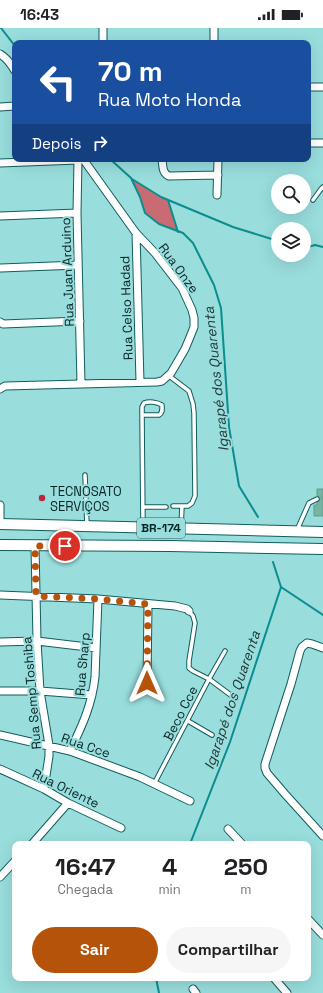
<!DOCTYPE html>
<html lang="pt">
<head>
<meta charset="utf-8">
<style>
	:root { --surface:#fff; --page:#f6f6f6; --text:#202124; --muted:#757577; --accent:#b45309 }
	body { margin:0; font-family:"Space Grotesk",sans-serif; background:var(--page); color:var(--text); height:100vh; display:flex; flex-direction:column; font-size:15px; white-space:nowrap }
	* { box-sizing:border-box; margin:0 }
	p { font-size:13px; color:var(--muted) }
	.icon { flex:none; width:22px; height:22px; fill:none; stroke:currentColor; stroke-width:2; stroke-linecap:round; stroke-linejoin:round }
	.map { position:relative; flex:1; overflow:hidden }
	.panel { position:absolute; left:12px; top:813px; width:299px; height:140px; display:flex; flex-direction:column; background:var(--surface); border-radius:8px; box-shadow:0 4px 16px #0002 }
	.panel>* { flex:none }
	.guide { position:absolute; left:12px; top:12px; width:299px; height:122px; border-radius:8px; box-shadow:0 4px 16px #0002; background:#1a4fa0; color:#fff; overflow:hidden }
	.fabs { position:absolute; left:271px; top:146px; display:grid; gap:8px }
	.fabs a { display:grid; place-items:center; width:40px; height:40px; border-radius:50%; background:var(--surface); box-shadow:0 4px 16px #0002; font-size:20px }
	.pin { position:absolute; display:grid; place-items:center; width:34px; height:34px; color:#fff; margin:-17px; border:2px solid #fff; border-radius:50%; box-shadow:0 1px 4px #0007 }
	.me { position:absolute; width:44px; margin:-22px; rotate:0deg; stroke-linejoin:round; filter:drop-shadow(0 0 3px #0008) }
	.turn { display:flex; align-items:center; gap:14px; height:84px; padding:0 20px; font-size:18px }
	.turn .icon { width:52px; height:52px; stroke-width:2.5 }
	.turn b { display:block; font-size:28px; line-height:34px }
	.then { display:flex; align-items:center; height:38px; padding:0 20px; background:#0003; gap:8px; font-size:15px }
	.eta { display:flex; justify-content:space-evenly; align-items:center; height:68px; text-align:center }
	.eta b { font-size:24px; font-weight:800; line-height:28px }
	.button { display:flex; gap:8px; margin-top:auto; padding:8px 20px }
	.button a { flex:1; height:46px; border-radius:24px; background:var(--accent); color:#fff; font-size:16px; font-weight:800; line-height:46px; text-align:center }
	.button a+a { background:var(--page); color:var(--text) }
	.status { display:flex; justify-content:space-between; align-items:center; height:28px; padding:0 20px; background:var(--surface); direction:ltr }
	.status svg { height:11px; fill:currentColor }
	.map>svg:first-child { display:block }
	.forest { fill:#c96b73 }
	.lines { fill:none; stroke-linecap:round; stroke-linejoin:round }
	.stream { stroke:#0b8d8d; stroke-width:2 }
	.building { fill:#76b4a4; stroke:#609d8d }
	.service-casing { stroke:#115d5d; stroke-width:5.5 }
	.minor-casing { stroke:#115d5d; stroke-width:9 }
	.primary-casing { stroke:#115d5d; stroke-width:12 }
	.service { stroke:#fff; stroke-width:3.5 }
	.minor { stroke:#fff; stroke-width:7 }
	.primary { stroke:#fff; stroke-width:10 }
	.route { stroke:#b45309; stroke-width:7; stroke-dasharray:0 12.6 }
	.poi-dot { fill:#b82744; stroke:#9dd; stroke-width:1.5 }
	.labels { text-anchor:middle; stroke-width:4; stroke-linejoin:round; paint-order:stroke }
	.shield { fill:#9dd; stroke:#345c5c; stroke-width:1 }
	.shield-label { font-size:12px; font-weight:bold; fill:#082525 }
	.street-label { font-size:13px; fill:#082525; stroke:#9dd }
	.poi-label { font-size:13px; fill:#082525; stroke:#9dd; text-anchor:start }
	.water-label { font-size:14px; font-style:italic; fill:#213939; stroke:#9dd }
</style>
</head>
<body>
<div class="status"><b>16:43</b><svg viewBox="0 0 49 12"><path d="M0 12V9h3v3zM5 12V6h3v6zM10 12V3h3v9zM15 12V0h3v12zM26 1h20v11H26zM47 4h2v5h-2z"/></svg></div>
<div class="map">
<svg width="323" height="965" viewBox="0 0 323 965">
	<rect width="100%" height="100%" fill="#9dd"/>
	<path class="forest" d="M 131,150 L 161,169 L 168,172 L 178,204 L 159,196 L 145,185 L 140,169 Z"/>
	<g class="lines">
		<path class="stream" d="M 1,0 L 15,18
			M 110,131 L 131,150 L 140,169 L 145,185 L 159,196 L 183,205 L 193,215 L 214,257 L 221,280 L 229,399 L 239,458 L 258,489
			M 132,151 L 161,169 L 233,199 L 278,213
			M 168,172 L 178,204
			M 304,220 L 315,217 L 323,219
			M 281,559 L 323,587
			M 190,816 L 230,714 L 281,559 L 273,534
			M 156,950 L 159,965"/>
	</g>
	<path class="building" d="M 317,461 L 323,461 L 323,488 L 314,488 L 314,477 L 317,477 L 317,474 L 320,472 L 320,469 L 317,468 Z"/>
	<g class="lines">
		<g class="service-casing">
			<path id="service" d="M 313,172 L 321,161 L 323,159
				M 168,347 L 189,363 L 193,376 L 194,385 L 195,468 L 192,475 L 188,478 L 173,478
				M 142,387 L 159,387 C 163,385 162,381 162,377 C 157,374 149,373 144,375 L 142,379 L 142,387 L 143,498
				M 85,447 L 87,498
				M 144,479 L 166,479
				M 181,499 L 182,478
				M 297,502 L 309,475 L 317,471
				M 189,583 L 193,588 L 195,595 L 189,633 L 189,640 L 193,643 L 209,651 L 236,671
				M 188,693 L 212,707
				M 154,756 L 209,651 L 225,623"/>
		</g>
		<g class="minor-casing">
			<path id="minor" d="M 103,0 L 103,15
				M 214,0 L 214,15
				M 0,26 C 7,30 11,36 15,43
				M 308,59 L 323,59
				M 0,79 L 15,78
				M 308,115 L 323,115
				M 78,131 L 77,185 L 81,356
				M 162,131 C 163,138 162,145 169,148 L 218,147
				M 0,135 L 78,132
				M 217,167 L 218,131
				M 0,188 L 77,185
				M 136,205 L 140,354
				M 0,240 L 1,240 L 78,237
				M 0,294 L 3,296 L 80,293
				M 0,361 L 5,358 L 157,354 L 162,353 L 171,345 L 185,321 L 190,309 L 194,299 L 194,290 L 192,282 L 182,260 L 155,225 L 136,205 L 83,131
				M 0,477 L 0,496
				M 35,518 L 37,613 L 40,663 L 49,717 L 49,728 L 44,761
				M 0,567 L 98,571 L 175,578 L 187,581 L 189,583
				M 0,614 L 37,613 L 96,620
				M 323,620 L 312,616 L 307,615 L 302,619 L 300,623 L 291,656 L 265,736 L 265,740 L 267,745 L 285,766 L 323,808
				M 147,655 L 148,576
				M 0,663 L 40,663 L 92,667
				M 0,707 L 70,723 L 140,749 L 190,773
				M 70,723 C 82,698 92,677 95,649 L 98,571
				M 0,741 L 44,761 L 68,775 L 121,800
				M 228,801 L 242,816
				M 32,816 L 68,775
				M 0,849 L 15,833
				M 308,891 L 323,907
				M 274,950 L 287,965
				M 193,961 L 196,965"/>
		</g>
		<g class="primary-casing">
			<path id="primary" d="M 0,496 L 323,504
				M 0,517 L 170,518 L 323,521"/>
		</g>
		<use href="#service" class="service"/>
		<use href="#minor" class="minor"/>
		<use href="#primary" class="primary"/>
	</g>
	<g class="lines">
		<path class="route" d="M 65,518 L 35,518 L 36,568 L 98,571 L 148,576 L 147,655"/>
	</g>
	<circle class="poi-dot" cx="42" cy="470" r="4"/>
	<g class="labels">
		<rect class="shield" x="137" y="490" width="48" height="20" rx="3"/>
		<g class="shield-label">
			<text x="161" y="504">BR-174</text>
		</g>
		<g class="street-label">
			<text transform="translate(179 240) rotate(54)" y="5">Rua Onze</text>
			<text transform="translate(67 244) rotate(-92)" y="5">Rua Juan Arduino</text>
			<text transform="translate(126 280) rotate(-92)" y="5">Rua Celso Hadad</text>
			<text transform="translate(82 636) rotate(-85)" y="5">Rua Sharp</text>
			<text transform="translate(31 665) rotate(-95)" y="5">Rua Semp Toshiba</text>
			<text transform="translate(180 685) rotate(-63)" y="5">Beco Cce</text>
			<text transform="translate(86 717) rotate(19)" y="5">Rua Cce</text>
			<text transform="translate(66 760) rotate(26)" y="5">Rua Oriente</text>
		</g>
		<g class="poi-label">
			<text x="50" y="468">TECNOSATO<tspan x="50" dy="15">SERVIÇOS</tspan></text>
		</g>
		<g class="water-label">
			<text transform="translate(216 351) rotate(-96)" y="5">Igarapé dos Quarenta</text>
			<text transform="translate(232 672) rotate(-71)" y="5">Igarapé dos Quarenta</text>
		</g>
	</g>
</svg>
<div class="fabs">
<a><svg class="icon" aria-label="search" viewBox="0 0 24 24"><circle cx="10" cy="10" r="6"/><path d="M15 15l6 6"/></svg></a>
<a><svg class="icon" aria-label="layers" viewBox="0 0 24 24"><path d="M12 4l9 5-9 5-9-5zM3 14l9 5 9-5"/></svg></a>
</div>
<div class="pin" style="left:65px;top:518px;background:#d93025"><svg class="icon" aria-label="arrive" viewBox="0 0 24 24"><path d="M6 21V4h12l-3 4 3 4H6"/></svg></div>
<svg class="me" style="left:147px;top:655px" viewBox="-20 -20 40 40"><path d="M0-17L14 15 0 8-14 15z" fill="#b45309" stroke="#fff" stroke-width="4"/></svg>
<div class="guide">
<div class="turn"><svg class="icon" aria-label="left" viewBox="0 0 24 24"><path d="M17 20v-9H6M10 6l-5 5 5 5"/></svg><div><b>70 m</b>Rua Moto Honda</div></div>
<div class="then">Depois<svg class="icon" aria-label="right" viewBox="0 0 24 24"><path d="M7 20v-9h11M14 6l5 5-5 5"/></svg></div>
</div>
<section class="panel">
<div class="eta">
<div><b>16:47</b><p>Chegada</p></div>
<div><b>4</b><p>min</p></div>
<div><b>250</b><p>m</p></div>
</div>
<div class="button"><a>Sair</a><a>Compartilhar</a></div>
</section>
</div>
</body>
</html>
